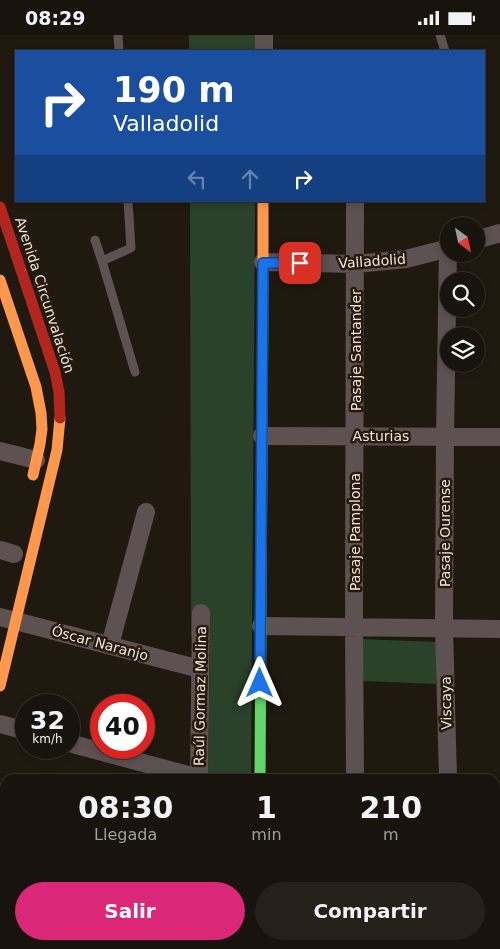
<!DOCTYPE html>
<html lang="es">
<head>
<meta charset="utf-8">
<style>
	:root { --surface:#18130c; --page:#25201a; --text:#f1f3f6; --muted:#9f9e9d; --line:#36322d; --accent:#db2777 }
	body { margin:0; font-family:"DejaVu Sans",sans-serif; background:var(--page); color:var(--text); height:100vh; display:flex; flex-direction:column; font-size:19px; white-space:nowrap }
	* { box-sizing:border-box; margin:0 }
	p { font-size:16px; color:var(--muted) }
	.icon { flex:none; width:28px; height:28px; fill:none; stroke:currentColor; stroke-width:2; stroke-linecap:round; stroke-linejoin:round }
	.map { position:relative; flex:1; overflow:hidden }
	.side { position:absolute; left:0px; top:739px; width:500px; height:176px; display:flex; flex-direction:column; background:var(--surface); border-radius:15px 15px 0 0; box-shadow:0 2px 8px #0003,0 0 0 1px var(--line) }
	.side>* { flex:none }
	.guide { position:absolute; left:15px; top:15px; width:470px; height:152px; border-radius:0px; box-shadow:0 2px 8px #0003,0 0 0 1px var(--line); background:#1a4fa0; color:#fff; overflow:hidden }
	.needle { width:32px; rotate:147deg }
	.buttons { position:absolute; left:440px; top:182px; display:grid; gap:10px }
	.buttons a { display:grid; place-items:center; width:45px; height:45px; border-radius:50%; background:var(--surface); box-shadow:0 2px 8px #0003,0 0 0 1px var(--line); font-size:25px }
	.speed { position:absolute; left:15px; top:659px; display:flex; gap:10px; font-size:25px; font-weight:700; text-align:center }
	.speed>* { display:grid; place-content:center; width:65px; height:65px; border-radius:50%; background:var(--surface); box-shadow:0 2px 8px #0003,0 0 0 1px var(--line); line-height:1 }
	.speed small { font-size:12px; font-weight:400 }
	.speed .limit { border:8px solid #d22; background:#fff; color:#111 }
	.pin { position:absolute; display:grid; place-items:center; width:42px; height:42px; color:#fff; margin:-21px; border-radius:10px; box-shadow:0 2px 8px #0006 }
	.me { position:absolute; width:55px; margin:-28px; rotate:0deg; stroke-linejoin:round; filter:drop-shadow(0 0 4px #0008) }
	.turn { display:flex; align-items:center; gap:18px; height:105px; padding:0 15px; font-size:22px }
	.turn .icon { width:65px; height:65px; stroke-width:2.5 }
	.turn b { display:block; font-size:35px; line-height:42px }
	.lanes { display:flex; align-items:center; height:48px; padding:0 15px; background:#0003; justify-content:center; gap:25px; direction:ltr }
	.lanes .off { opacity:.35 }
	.eta { display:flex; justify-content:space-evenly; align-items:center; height:85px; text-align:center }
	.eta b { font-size:30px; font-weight:700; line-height:35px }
	.primary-button { display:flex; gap:10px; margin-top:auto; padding:10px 15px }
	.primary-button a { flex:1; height:58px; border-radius:30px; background:var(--accent); color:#fff; font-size:20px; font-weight:700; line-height:58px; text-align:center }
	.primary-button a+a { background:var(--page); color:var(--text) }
	.status { display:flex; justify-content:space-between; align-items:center; height:35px; padding:0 25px; background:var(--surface); direction:ltr }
	.status svg { height:14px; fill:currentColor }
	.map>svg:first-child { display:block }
	.green { fill:#2a412a }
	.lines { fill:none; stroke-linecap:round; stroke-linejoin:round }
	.lane { stroke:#5d5151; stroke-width:9 }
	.street { stroke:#5d5151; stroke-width:18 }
	.fast { stroke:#63d668; stroke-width:11 }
	.slow { stroke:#ff974d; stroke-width:11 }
	.jam { stroke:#b3261e; stroke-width:11 }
	.route-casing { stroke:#114b97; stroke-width:12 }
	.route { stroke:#1a73e8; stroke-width:9 }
	.labels { text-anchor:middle; stroke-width:5; stroke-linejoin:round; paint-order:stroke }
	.street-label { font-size:14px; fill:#efe6dc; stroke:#261a0a }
</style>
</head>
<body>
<div class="status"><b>08:29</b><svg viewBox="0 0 49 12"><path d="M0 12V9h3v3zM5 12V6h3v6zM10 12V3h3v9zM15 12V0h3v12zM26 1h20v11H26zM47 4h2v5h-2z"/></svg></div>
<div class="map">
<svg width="500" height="914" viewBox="0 0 500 914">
	<rect width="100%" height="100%" fill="#201910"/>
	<path class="green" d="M 189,0 L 256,0 L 256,16 L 189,16 Z
		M 190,166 L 255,166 L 251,744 L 208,744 L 210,603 L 191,602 Z
		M 362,604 L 436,607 L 436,649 L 363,646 Z"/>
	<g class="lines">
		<path class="lane" d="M 118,0 L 119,16
			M 440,0 L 445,16
			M 95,205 L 102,226 L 135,337
			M 102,226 L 131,213 L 128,166"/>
		<path class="street" d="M 264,16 L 264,0
			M 476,205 L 500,198
			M 263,227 L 356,229 L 406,224 L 449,213
			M 262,401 L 500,402
			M 0,416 L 36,425
			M 0,515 L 14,519
			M 0,582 L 200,634
			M 261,591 L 500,594
			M 110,610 L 146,477
			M 0,689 L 26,696
			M 69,708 L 199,743
			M 355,742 L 354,592 L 355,166
			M 448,743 L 444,593 L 445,402 L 448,213
			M 199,744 L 201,578
			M 495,789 L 500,789
			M 0,790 L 5,791
			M 0,896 L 5,897
			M 53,910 L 68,914
			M 197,914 L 197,910
			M 259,914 L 259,910
			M 349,914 L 349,910
			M 441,914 L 441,910"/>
		<path class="fast" d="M 260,744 L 263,254"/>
		<path class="slow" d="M 0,245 L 36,352 L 41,378 L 42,394 L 40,409 L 33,440
			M 263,254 L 263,166
			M 0,651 L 57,415 L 60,383"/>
		<path class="jam" d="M 0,172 L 55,337 L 59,357 L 60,383"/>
	</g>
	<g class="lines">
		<g class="route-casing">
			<path id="route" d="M 260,648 L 263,228 L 300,228"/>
		</g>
		<use href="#route" class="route"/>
	</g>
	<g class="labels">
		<g class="street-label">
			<text transform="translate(372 226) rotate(-4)" y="5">Valladolid</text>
			<text transform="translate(45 260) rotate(72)" y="5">Avenida Circunvalación</text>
			<text transform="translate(356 315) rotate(-90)" y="5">Pasaje Santander</text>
			<text x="381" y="406">Asturias</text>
			<text transform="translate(355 497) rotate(-90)" y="5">Pasaje Pamplona</text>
			<text transform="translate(445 498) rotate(-90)" y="5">Pasaje Ourense</text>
			<text transform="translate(100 608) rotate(15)" y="5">Óscar Naranjo</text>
			<text transform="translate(200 661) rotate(-89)" y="5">Raúl Gormaz Molina</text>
			<text transform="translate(446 668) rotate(-91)" y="5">Viscaya</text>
		</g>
	</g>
</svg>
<div class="buttons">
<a><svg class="needle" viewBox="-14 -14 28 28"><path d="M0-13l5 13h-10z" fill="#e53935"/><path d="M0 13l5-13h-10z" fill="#9f9e9d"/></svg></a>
<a><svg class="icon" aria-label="search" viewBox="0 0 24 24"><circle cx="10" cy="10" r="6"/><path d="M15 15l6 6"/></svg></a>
<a><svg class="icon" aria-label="layers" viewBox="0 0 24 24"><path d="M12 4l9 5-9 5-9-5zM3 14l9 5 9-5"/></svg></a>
</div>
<div class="speed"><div>32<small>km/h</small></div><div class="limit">40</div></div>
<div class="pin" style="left:300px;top:228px;background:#d93025"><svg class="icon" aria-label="arrive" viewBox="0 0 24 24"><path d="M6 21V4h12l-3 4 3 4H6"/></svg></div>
<svg class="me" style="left:260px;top:648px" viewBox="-20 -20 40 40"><path d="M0-17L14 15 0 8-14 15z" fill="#1a73e8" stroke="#fff" stroke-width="4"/></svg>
<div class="guide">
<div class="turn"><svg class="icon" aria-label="right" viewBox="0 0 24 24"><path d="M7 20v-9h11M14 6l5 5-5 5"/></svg><div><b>190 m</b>Valladolid</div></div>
<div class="lanes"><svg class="icon off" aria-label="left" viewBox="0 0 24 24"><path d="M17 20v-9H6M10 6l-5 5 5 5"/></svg><svg class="icon off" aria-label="ahead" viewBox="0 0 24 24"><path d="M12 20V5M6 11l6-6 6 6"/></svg><svg class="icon" aria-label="right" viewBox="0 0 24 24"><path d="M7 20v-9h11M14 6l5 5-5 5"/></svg></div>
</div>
<section class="side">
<div class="eta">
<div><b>08:30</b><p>Llegada</p></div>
<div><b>1</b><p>min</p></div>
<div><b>210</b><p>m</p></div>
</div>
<div class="primary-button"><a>Salir</a><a>Compartir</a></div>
</section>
</div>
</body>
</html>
